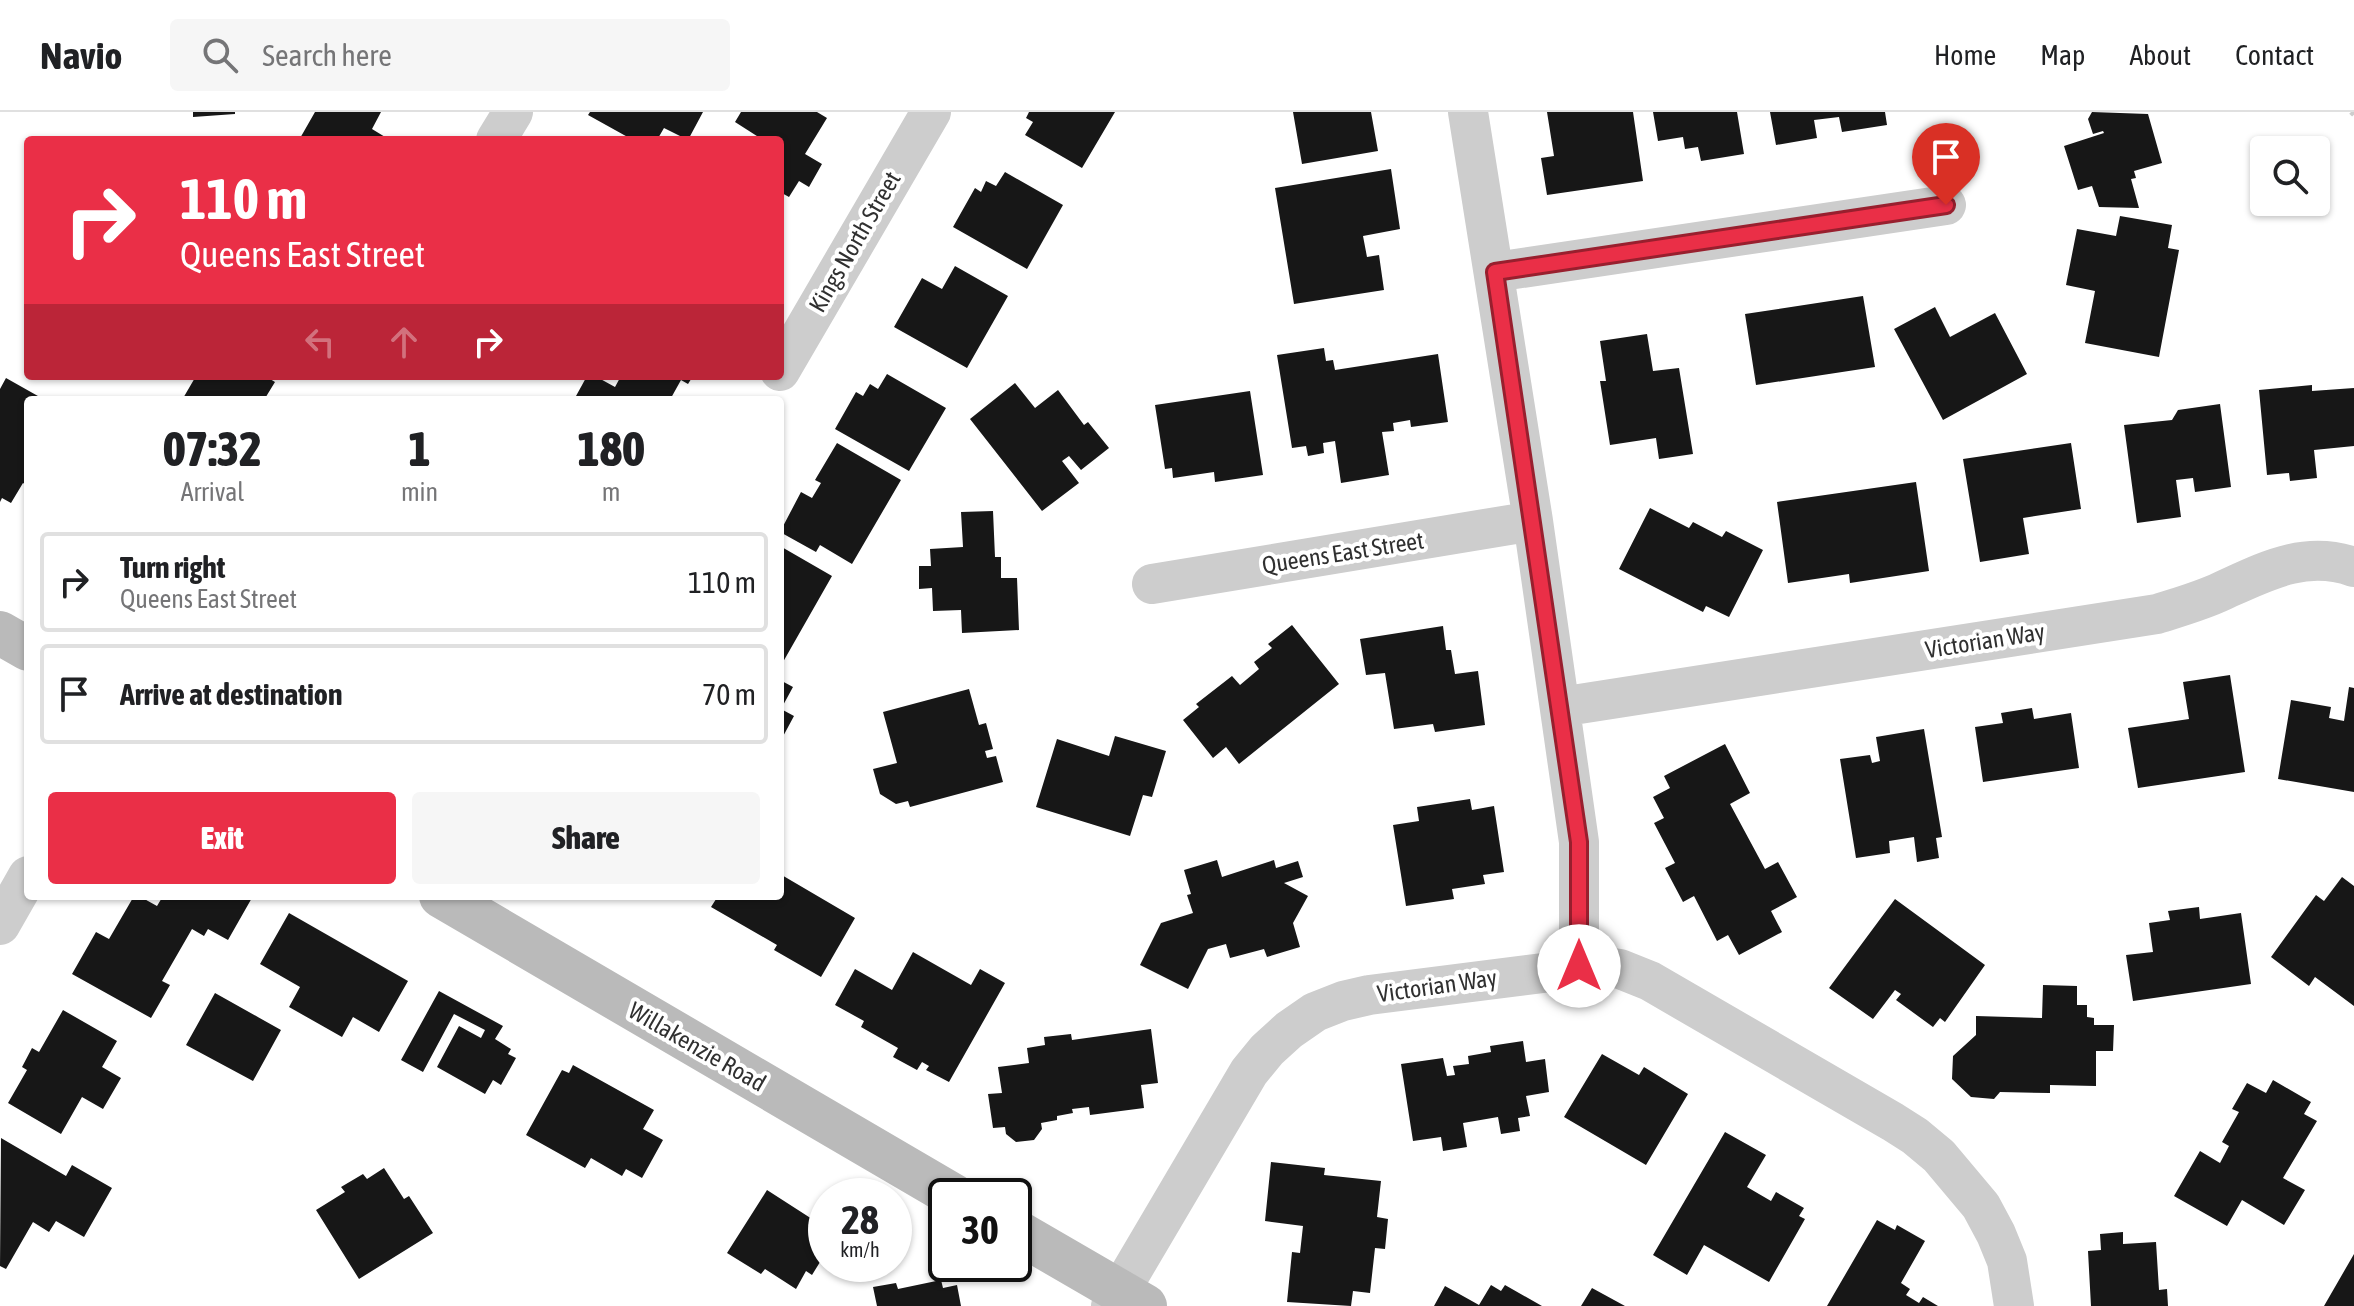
<!DOCTYPE html>
<html lang="en">
<head>
<meta charset="utf-8">
<style>
	:root { --surface:#fff; --page:#f6f6f6; --text:#202124; --muted:#757577; --line:#e0e0e0; --accent:#ea2f47 }
	body { margin:0; font-family:"Asap Condensed",sans-serif; background:var(--page); color:var(--text); height:100vh; display:flex; flex-direction:column; font-size:30px; white-space:nowrap }
	* { box-sizing:border-box; margin:0 }
	p { font-size:26px; color:var(--muted) }
	.icon { flex:none; width:44px; height:44px; fill:none; stroke:currentColor; stroke-width:2; stroke-linecap:round; stroke-linejoin:round }
	.map { position:relative; flex:1; overflow:hidden }
	.drawer { position:absolute; left:24px; top:284px; width:760px; height:504px; display:flex; flex-direction:column; background:var(--surface); border-radius:8px; box-shadow:0 2px 6px #0004 }
	.drawer>* { flex:none }
	.top-card { position:absolute; left:24px; top:24px; width:760px; height:244px; border-radius:8px; box-shadow:0 2px 6px #0004; background:#ea2f47; color:#fff; overflow:hidden }
	.tools { position:absolute; left:2250px; top:24px; display:grid; gap:16px }
	.tools a { display:grid; place-items:center; width:80px; height:80px; border-radius:8px; background:var(--surface); box-shadow:0 2px 6px #0004; font-size:40px }
	.speed { position:absolute; left:808px; top:1066px; display:flex; gap:16px; font-size:40px; font-weight:700; text-align:center }
	.speed>* { display:grid; place-content:center; width:104px; height:104px; border-radius:50%; background:var(--surface); box-shadow:0 2px 6px #0004; line-height:1 }
	.speed small { font-size:20px; font-weight:400 }
	.speed .limit { border:4px solid #111; border-radius:12px; background:#fff; color:#111 }
	.pin { position:absolute; display:grid; place-items:center; width:68px; height:68px; color:#fff; margin:-82px -34px; border-radius:50% 50% 50% 0; rotate:-45deg; box-shadow:0 0 8px #0007 }
	.pin .icon { rotate:45deg }
	.me { position:absolute; width:88px; margin:-44px; rotate:0deg; stroke-linejoin:round; filter:drop-shadow(0 0 6px #0008) }
	.turn { display:flex; align-items:center; gap:28px; height:168px; padding:0 24px; font-size:36px }
	.turn .icon { width:104px; height:104px; stroke-width:2.5 }
	.turn b { display:block; font-size:56px; line-height:68px }
	.lanes { display:flex; align-items:center; height:76px; padding:0 24px; background:#0003; justify-content:center; gap:40px; direction:ltr }
	.lanes .off { opacity:.35 }
	.eta { display:flex; justify-content:space-evenly; align-items:center; height:136px; text-align:center }
	.eta b { font-size:48px; font-weight:800; line-height:56px }
	.action { display:flex; gap:16px; margin-top:auto; padding:16px 24px }
	.action a { flex:1; height:92px; border-radius:8px; background:var(--accent); color:#fff; font-size:32px; font-weight:800; line-height:92px; text-align:center }
	.action a+a { background:var(--page); color:var(--text) }
	ul { padding:0; list-style:none }
	li { display:flex; align-items:center; gap:24px; height:100px; margin:0 16px 12px; padding:0 8px; border:4px solid var(--line); border-radius:8px }
	li div { flex:1 }
	li b { display:block; font-size:30px }
	li em { font-style:normal }
	header { display:flex; align-items:center; gap:48px; box-sizing:border-box; height:112px; padding:0 40px; background:var(--surface); border-bottom:2px solid var(--line) }
	header strong { font-size:38px }
	nav { display:flex; gap:44px; margin-inline-start:auto; font-size:28px }
	.search { width:560px; height:72px; background:var(--page); display:flex; align-items:center; gap:20px; box-sizing:border-box; padding:0 28px; border-radius:8px; color:var(--muted); font-size:30px }
	.map>svg:first-child { display:block }
	.building { fill:#171717 }
	.lines { fill:none; stroke-linecap:round; stroke-linejoin:round }
	.path { stroke:#cdcdcd; stroke-width:5; stroke-dasharray:4 4; stroke-linecap:butt }
	.street { stroke:#cdcdcd; stroke-width:40 }
	.secondary { stroke:#bababa; stroke-width:44 }
	.route-casing { stroke:#981f2e; stroke-width:20 }
	.route { stroke:#ea2f47; stroke-width:14 }
	.labels { text-anchor:middle; stroke-width:8; stroke-linejoin:round; paint-order:stroke }
	.street-label { font-size:24px; fill:#303030; stroke:#fff }
</style>
</head>
<body>
<header>
<strong>Navio</strong>
<div class="search"><svg class="icon" aria-label="search" viewBox="0 0 24 24"><circle cx="10" cy="10" r="6"/><path d="M15 15l6 6"/></svg>Search here</div>
<nav><a>Home</a><a>Map</a><a>About</a><a>Contact</a></nav>
</header>
<div class="map">
<svg width="2354" height="1194" viewBox="0 0 2354 1194">
	<rect width="100%" height="100%" fill="#fff"/>
	<path class="building" d="M 193,0 L 235,0 L 235,2 L 193,5 Z
		M 315,0 L 381,0 L 372,17 L 390,28 L 299,28 Z
		M 590,0 L 703,0 L 688,28 L 664,16 L 657,28 L 633,28 L 588,3 Z
		M 741,0 L 817,0 L 827,6 L 805,42 L 822,52 L 809,75 L 799,69 L 789,85 L 780,80 L 780,28 L 759,28 L 760,26 L 735,10 Z
		M 1029,0 L 1115,0 L 1082,56 L 1025,23 L 1033,10 L 1026,6 Z
		M 1293,0 L 1371,0 L 1378,39 L 1302,52 Z
		M 1547,0 L 1633,0 L 1643,69 L 1547,83 L 1541,46 L 1554,44 Z
		M 1653,0 L 1737,0 L 1744,42 L 1701,49 L 1698,35 L 1685,37 L 1683,25 L 1658,29 Z
		M 1770,0 L 1885,0 L 1887,13 L 1842,20 L 1839,5 L 1814,8 L 1817,26 L 1776,33 Z
		M 2092,0 L 2148,2 L 2162,51 L 2134,59 L 2136,66 L 2131,67 L 2139,96 L 2099,95 L 2092,74 L 2078,78 L 2064,34 L 2104,21 L 2103,19 L 2093,22 L 2088,7 Z
		M 1391,57 L 1400,117 L 1363,124 L 1367,145 L 1379,143 L 1384,178 L 1294,192 L 1275,76 Z
		M 1005,60 L 1063,93 L 1027,157 L 953,115 L 975,76 L 981,80 L 986,69 L 996,74 Z
		M 2120,104 L 2172,113 L 2168,136 L 2179,138 L 2159,245 L 2085,231 L 2095,179 L 2066,173 L 2077,117 L 2116,124 Z
		M 955,154 L 1008,184 L 967,256 L 894,215 L 922,166 L 942,177 Z
		M 1863,184 L 1875,255 L 1756,273 L 1745,202 Z
		M 1935,195 L 1950,225 L 1995,201 L 2027,262 L 1943,308 L 1894,217 Z
		M 1647,222 L 1653,259 L 1679,256 L 1693,342 L 1659,347 L 1656,326 L 1610,333 L 1600,269 L 1606,269 L 1600,229 Z
		M 1324,236 L 1326,249 L 1333,248 L 1335,258 L 1438,242 L 1448,310 L 1411,315 L 1410,308 L 1393,311 L 1394,319 L 1382,320 L 1389,363 L 1341,371 L 1335,329 L 1323,331 L 1324,341 L 1308,344 L 1306,334 L 1292,336 L 1277,243 Z
		M 887,262 L 946,296 L 909,359 L 835,317 L 856,280 L 863,284 L 870,272 L 878,277 Z
		M 196,264 L 265,264 L 275,270 L 264,288 L 182,288 Z
		M 587,264 L 595,264 L 615,275 L 621,264 L 693,264 L 688,272 L 681,268 L 671,286 L 675,288 L 583,288 L 576,284 Z
		M 6,266 L 45,288 L 28,288 L 28,374 L 23,371 L 11,391 L 2,386 L 0,390 L 0,277 Z
		M 1015,271 L 1035,296 L 1058,278 L 1084,313 L 1088,310 L 1109,336 L 1081,358 L 1069,344 L 1062,349 L 1079,371 L 1042,399 L 970,307 Z
		M 2312,273 L 2312,279 L 2354,276 L 2354,334 L 2314,338 L 2317,366 L 2290,369 L 2289,361 L 2267,363 L 2259,278 Z
		M 1250,279 L 1263,363 L 1215,370 L 1214,360 L 1173,366 L 1172,356 L 1165,357 L 1155,293 Z
		M 2220,292 L 2231,375 L 2195,380 L 2193,366 L 2176,368 L 2181,405 L 2137,411 L 2124,313 L 2172,308 L 2178,298 Z
		M 837,331 L 901,368 L 852,452 L 820,433 L 816,440 L 780,420 L 801,380 L 812,386 L 821,371 L 815,368 Z
		M 2071,331 L 2081,397 L 2023,406 L 2029,442 L 1980,450 L 1963,347 Z
		M 1916,370 L 1929,459 L 1850,471 L 1849,462 L 1788,471 L 1777,390 Z
		M 1650,396 L 1689,416 L 1693,410 L 1722,425 L 1726,419 L 1763,438 L 1729,505 L 1706,494 L 1703,500 L 1619,457 Z
		M 993,399 L 995,445 L 1001,445 L 1001,466 L 1017,466 L 1019,518 L 962,521 L 961,498 L 933,499 L 932,476 L 919,477 L 919,454 L 931,454 L 930,437 L 963,435 L 961,400 Z
		M 780,434 L 832,464 L 783,550 L 780,548 Z
		M 1292,513 L 1339,572 L 1239,652 L 1226,635 L 1213,646 L 1183,608 L 1199,595 L 1196,592 L 1232,564 L 1240,573 L 1259,557 L 1254,550 L 1272,536 L 1268,532 Z
		M 1443,514 L 1446,538 L 1451,538 L 1455,562 L 1478,559 L 1485,613 L 1435,620 L 1433,612 L 1394,617 L 1385,561 L 1366,563 L 1360,527 Z
		M 2230,563 L 2245,660 L 2138,676 L 2128,616 L 2189,607 L 2183,570 Z
		M 780,568 L 793,575 L 781,597 L 794,604 L 780,630 Z
		M 2349,575 L 2354,576 L 2354,680 L 2278,667 L 2291,588 L 2331,595 L 2329,606 L 2344,609 Z
		M 969,577 L 979,613 L 986,611 L 993,637 L 985,639 L 987,646 L 996,644 L 1003,670 L 910,695 L 908,689 L 896,692 L 880,682 L 873,657 L 897,651 L 883,600 Z
		M 2032,596 L 2034,607 L 2071,601 L 2079,656 L 1983,670 L 1975,615 L 2003,611 L 2001,601 Z
		M 1924,617 L 1942,725 L 1936,726 L 1939,746 L 1917,750 L 1914,725 L 1889,729 L 1890,741 L 1856,746 L 1840,647 L 1870,643 L 1872,651 L 1880,649 L 1876,625 Z
		M 1115,624 L 1166,639 L 1152,685 L 1143,683 L 1130,724 L 1036,695 L 1057,627 L 1109,644 Z
		M 1725,632 L 1750,681 L 1730,692 L 1765,757 L 1778,750 L 1797,785 L 1771,799 L 1782,820 L 1739,843 L 1728,823 L 1717,829 L 1694,784 L 1683,790 L 1665,756 L 1675,751 L 1654,711 L 1664,706 L 1653,685 L 1670,676 L 1664,664 Z
		M 1470,687 L 1472,698 L 1494,694 L 1504,760 L 1483,763 L 1485,772 L 1452,777 L 1454,787 L 1406,794 L 1393,713 L 1419,709 L 1417,695 Z
		M 1217,748 L 1222,765 L 1274,748 L 1276,756 L 1298,749 L 1303,765 L 1284,771 L 1308,784 L 1293,811 L 1300,835 L 1267,845 L 1264,837 L 1230,846 L 1226,832 L 1208,837 L 1188,877 L 1140,853 L 1161,811 L 1193,801 L 1187,783 L 1191,782 L 1184,758 Z
		M 780,762 L 855,806 L 821,865 L 774,838 L 777,833 L 711,795 L 718,784 L 780,784 Z
		M 2342,765 L 2354,774 L 2354,894 L 2315,865 L 2309,874 L 2271,845 L 2316,783 L 2324,789 Z
		M 134,784 L 139,784 L 157,794 L 163,784 L 253,784 L 228,828 L 208,817 L 204,824 L 192,817 L 162,869 L 170,873 L 151,906 L 72,862 L 96,820 L 109,827 Z
		M 1895,787 L 1985,853 L 1945,910 L 1940,906 L 1933,915 L 1896,888 L 1901,882 L 1895,878 L 1873,907 L 1829,876 Z
		M 2199,795 L 2200,807 L 2241,801 L 2251,872 L 2133,889 L 2126,843 L 2153,840 L 2149,811 L 2170,808 L 2168,799 Z
		M 289,801 L 408,869 L 379,920 L 353,905 L 342,925 L 289,895 L 300,875 L 260,852 Z
		M 913,840 L 971,873 L 980,857 L 1005,871 L 949,970 L 926,958 L 929,954 L 922,950 L 917,958 L 893,945 L 898,936 L 861,915 L 864,909 L 835,893 L 855,857 L 892,878 Z
		M 2043,873 L 2077,874 L 2077,893 L 2087,893 L 2087,905 L 2094,906 L 2094,913 L 2114,913 L 2113,939 L 2096,939 L 2096,974 L 2050,973 L 2050,981 L 2000,980 L 1994,987 L 1971,985 L 1952,967 L 1953,944 L 1976,923 L 1976,904 L 2042,906 Z
		M 439,879 L 503,914 L 495,927 L 511,937 L 508,942 L 516,946 L 501,973 L 493,968 L 485,982 L 437,955 L 459,914 L 481,926 L 485,918 L 454,902 L 423,960 L 401,948 Z
		M 215,881 L 281,918 L 253,969 L 186,933 Z
		M 63,898 L 117,929 L 102,955 L 121,966 L 103,997 L 82,985 L 61,1022 L 8,991 L 27,958 L 22,955 L 32,936 L 39,940 Z
		M 1151,917 L 1158,971 L 1141,973 L 1144,996 L 1090,1003 L 1089,995 L 1072,997 L 1073,1001 L 1057,1004 L 1057,1008 L 1041,1011 L 1042,1017 L 1034,1028 L 1016,1030 L 1006,1022 L 1005,1015 L 993,1016 L 988,982 L 1002,981 L 998,955 L 1029,951 L 1027,936 L 1045,933 L 1044,925 L 1071,922 L 1072,928 Z
		M 1523,929 L 1526,950 L 1545,947 L 1549,980 L 1526,984 L 1530,1004 L 1518,1006 L 1520,1019 L 1501,1022 L 1498,1005 L 1463,1011 L 1467,1035 L 1443,1039 L 1441,1025 L 1413,1029 L 1401,952 L 1443,946 L 1447,964 L 1455,963 L 1453,954 L 1469,952 L 1468,944 L 1491,940 L 1490,934 Z
		M 1602,942 L 1639,963 L 1644,955 L 1688,982 L 1646,1053 L 1564,1005 Z
		M 573,953 L 654,998 L 643,1017 L 663,1028 L 642,1066 L 626,1057 L 622,1064 L 591,1046 L 585,1056 L 526,1023 L 562,958 L 569,961 Z
		M 2273,968 L 2311,990 L 2304,1002 L 2317,1009 L 2283,1066 L 2305,1078 L 2284,1113 L 2242,1088 L 2227,1114 L 2174,1084 L 2200,1039 L 2220,1051 L 2229,1034 L 2222,1030 L 2239,1000 L 2232,997 L 2247,971 L 2266,981 Z
		M 1725,1020 L 1766,1043 L 1747,1075 L 1771,1089 L 1776,1080 L 1804,1096 L 1799,1104 L 1805,1107 L 1769,1170 L 1704,1133 L 1687,1163 L 1653,1143 Z
		M 1,1026 L 66,1064 L 72,1053 L 112,1076 L 84,1125 L 56,1109 L 49,1120 L 33,1110 L 6,1157 L 0,1154 Z
		M 1271,1050 L 1325,1056 L 1324,1063 L 1381,1069 L 1377,1105 L 1388,1107 L 1385,1137 L 1375,1136 L 1370,1181 L 1353,1179 L 1351,1194 L 1287,1190 L 1292,1140 L 1300,1141 L 1303,1114 L 1265,1109 Z
		M 384,1056 L 404,1087 L 409,1084 L 433,1121 L 359,1167 L 316,1098 L 345,1080 L 341,1075 L 363,1062 L 367,1067 Z
		M 767,1078 L 826,1116 L 826,1129 L 820,1139 L 825,1142 L 812,1163 L 806,1159 L 796,1177 L 765,1157 L 761,1162 L 727,1141 Z
		M 1877,1108 L 1895,1118 L 1897,1113 L 1925,1129 L 1901,1171 L 1910,1177 L 1906,1183 L 1919,1191 L 1923,1185 L 1938,1194 L 1827,1194 Z
		M 2123,1120 L 2123,1132 L 2156,1130 L 2159,1178 L 2167,1177 L 2168,1194 L 2091,1194 L 2088,1139 L 2101,1138 L 2100,1122 Z
		M 2354,1142 L 2354,1194 L 2324,1194 Z
		M 941,1168 L 943,1176 L 957,1173 L 961,1194 L 877,1194 L 873,1175 L 896,1171 L 898,1177 Z
		M 1491,1173 L 1501,1179 L 1505,1173 L 1542,1194 L 1434,1194 L 1445,1174 L 1479,1193 Z
		M 1592,1176 L 1625,1194 L 1581,1194 Z"/>
	<g class="lines">
		<path class="path" d="M 2351,0 L 2354,3"/>
		<path class="street" d="M 1468,0 L 1533,409
			M 496,28 L 513,0
			M 1495,160 L 1946,93
			M 780,259 L 931,0
			M 1152,472 L 1533,409 L 1579,730 L 1579,854
			M 1560,595 L 2157,502 C 2179,495 2201,489 2222,479 C 2266,459 2305,438 2354,455
			M 0,813 L 28,764
			M 1111,1194 L 1249,960 L 1267,938 L 1289,918 L 1315,900 L 1343,889 L 1369,883 L 1599,854 L 1620,857 L 1650,869 L 1893,1010 L 1915,1024 L 1939,1044 L 1981,1094 L 1996,1122 L 2007,1149 L 2014,1194"/>
		<path class="secondary" d="M 0,521 L 28,537
			M 441,784 L 954,1084
			M 1014,1118 L 1145,1194"/>
	</g>
	<g class="lines">
		<g class="route-casing">
			<path id="route" d="M 1579,854 L 1579,730 L 1495,160 L 1946,93"/>
		</g>
		<use href="#route" class="route"/>
	</g>
	<g class="labels">
		<g class="street-label">
			<text transform="translate(855 130) rotate(-60)" y="8">Kings North Street</text>
			<text transform="translate(1343 441) rotate(-9)" y="8">Queens East Street</text>
			<text transform="translate(1985 529) rotate(-9)" y="8">Victorian Way</text>
			<text transform="translate(1437 874) rotate(-8)" y="8">Victorian Way</text>
			<text transform="translate(697 935) rotate(30)" y="8">Willakenzie Road</text>
		</g>
	</g>
</svg>
<div class="tools">
<a><svg class="icon" aria-label="search" viewBox="0 0 24 24"><circle cx="10" cy="10" r="6"/><path d="M15 15l6 6"/></svg></a>
</div>
<div class="speed"><div>28<small>km/h</small></div><div class="limit">30</div></div>
<div class="pin" style="left:1946px;top:93px;background:#d93025"><svg class="icon" aria-label="arrive" viewBox="0 0 24 24"><path d="M6 21V4h12l-3 4 3 4H6"/></svg></div>
<svg class="me" style="left:1579px;top:854px" viewBox="-20 -20 40 40"><circle r="19" fill="#fff"/><path d="M0-13L10 11 0 6-10 11z" fill="#ea2f47"/></svg>
<div class="top-card">
<div class="turn"><svg class="icon" aria-label="right" viewBox="0 0 24 24"><path d="M7 20v-9h11M14 6l5 5-5 5"/></svg><div><b>110 m</b>Queens East Street</div></div>
<div class="lanes"><svg class="icon off" aria-label="left" viewBox="0 0 24 24"><path d="M17 20v-9H6M10 6l-5 5 5 5"/></svg><svg class="icon off" aria-label="ahead" viewBox="0 0 24 24"><path d="M12 20V5M6 11l6-6 6 6"/></svg><svg class="icon" aria-label="right" viewBox="0 0 24 24"><path d="M7 20v-9h11M14 6l5 5-5 5"/></svg></div>
</div>
<section class="drawer">
<div class="eta">
<div><b>07:32</b><p>Arrival</p></div>
<div><b>1</b><p>min</p></div>
<div><b>180</b><p>m</p></div>
</div>
<ul>
<li><svg class="icon" aria-label="right" viewBox="0 0 24 24"><path d="M7 20v-9h11M14 6l5 5-5 5"/></svg><div><b>Turn right</b><p>Queens East Street</p></div><em>110 m</em></li>
<li><svg class="icon" aria-label="arrive" viewBox="0 0 24 24"><path d="M6 21V4h12l-3 4 3 4H6"/></svg><div><b>Arrive at destination</b></div><em>70 m</em></li>
</ul>
<div class="action"><a>Exit</a><a>Share</a></div>
</section>
</div>
</body>
</html>
